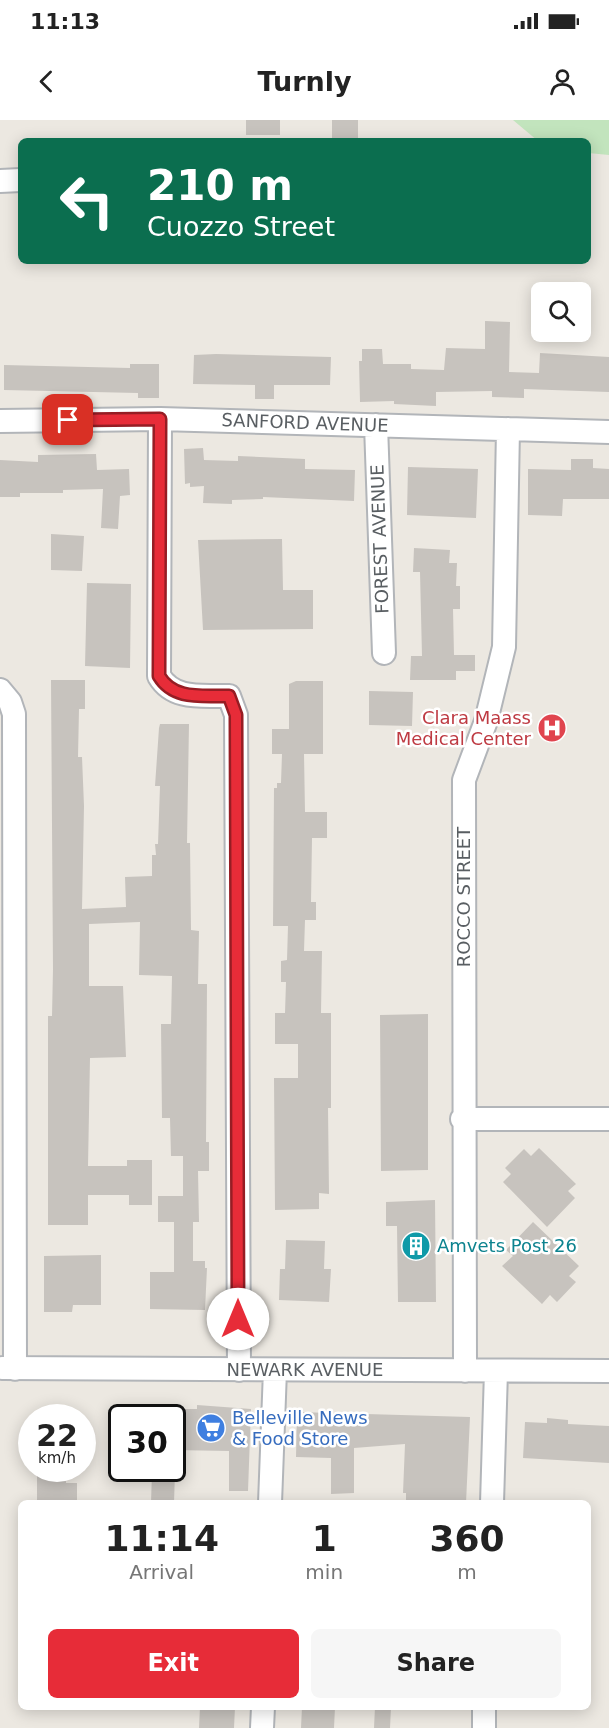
<!DOCTYPE html>
<html lang="en">
<head>
<meta charset="utf-8">
<style>
	:root { --surface:#fff; --page:#f6f6f6; --text:#222; --muted:#767676; --accent:#e72c38 }
	body { margin:0; font-family:"DejaVu Sans",sans-serif; background:var(--page); color:var(--text); height:100vh; display:flex; flex-direction:column; font-size:22px; white-space:nowrap }
	* { box-sizing:border-box; margin:0 }
	p { font-size:20px; color:var(--muted) }
	.icon { flex:none; width:33px; height:33px; fill:none; stroke:currentColor; stroke-width:2; stroke-linecap:round; stroke-linejoin:round }
	.map { position:relative; flex:1; overflow:hidden }
	.panel { position:absolute; left:18px; top:1380px; width:573px; height:210px; display:flex; flex-direction:column; background:var(--surface); border-radius:9px; box-shadow:0 3px 15px #0003 }
	.panel>* { flex:none }
	.top-card { position:absolute; left:18px; top:18px; width:573px; height:126px; border-radius:9px; box-shadow:0 3px 15px #0003; background:#0b6e4f; color:#fff; overflow:hidden }
	.fabs { position:absolute; left:531px; top:162px; display:grid; gap:12px }
	.fabs a { display:grid; place-items:center; width:60px; height:60px; border-radius:9px; background:var(--surface); box-shadow:0 3px 15px #0003; font-size:30px }
	.speed { position:absolute; left:18px; top:1284px; display:flex; gap:12px; font-size:30px; font-weight:700; text-align:center }
	.speed>* { display:grid; place-content:center; width:78px; height:78px; border-radius:50%; background:var(--surface); box-shadow:0 3px 15px #0003; line-height:1 }
	.speed small { font-size:15px; font-weight:400 }
	.speed .limit { border:3px solid #111; border-radius:9px; background:#fff; color:#111 }
	.pin { position:absolute; display:grid; place-items:center; width:51px; height:51px; color:#fff; margin:-26px; border-radius:12px; box-shadow:0 3px 9px #0006 }
	.me { position:absolute; width:66px; margin:-33px; rotate:0deg; stroke-linejoin:round; filter:drop-shadow(0 0 4px #0008) }
	.turn { display:flex; align-items:center; gap:21px; height:126px; padding:0 30px; font-size:27px }
	.turn .icon { width:78px; height:78px; stroke-width:2.5 }
	.turn b { display:block; font-size:42px; line-height:51px }
	.eta { display:flex; justify-content:space-evenly; align-items:center; height:102px; text-align:center }
	.eta b { font-size:36px; font-weight:700; line-height:42px }
	.primary-button { display:flex; gap:12px; margin-top:auto; padding:12px 30px }
	.primary-button a { flex:1; height:69px; border-radius:9px; background:var(--accent); color:#fff; font-size:24px; font-weight:700; line-height:69px; text-align:center }
	.primary-button a+a { background:var(--page); color:var(--text) }
	.status { display:flex; justify-content:space-between; align-items:center; height:42px; padding:0 30px; background:var(--surface); direction:ltr }
	.status svg { height:16px; fill:currentColor }
	header { display:flex; justify-content:space-between; align-items:center; height:78px; padding:0 30px; background:var(--surface); font-size:27px; font-weight:700 }
	.map>svg:first-child { display:block }
	.green { fill:#c2e4bd }
	.building { fill:#c7c3be }
	.lines { fill:none; stroke-linecap:round; stroke-linejoin:round }
	.minor-casing { stroke:#b2b5b9; stroke-width:26 }
	.minor { stroke:#fff; stroke-width:22 }
	.route-casing { stroke:#961d24; stroke-width:15 }
	.route { stroke:#e72c38; stroke-width:10 }
	.labels { text-anchor:middle; stroke-width:5; stroke-linejoin:round; paint-order:stroke }
	.street-label { font-size:18px; fill:#595e62; stroke:#fff }
	.health-label { font-size:18px; fill:#be3a42; stroke:#fff; text-anchor:end }
	.culture-label { font-size:18px; fill:#0d838f; stroke:#fff; text-anchor:start }
	.shop-label { font-size:18px; fill:#366cbe; stroke:#fff; text-anchor:start }
</style>
</head>
<body>
<div class="status"><b>11:13</b><svg viewBox="0 0 49 12"><path d="M0 12V9h3v3zM5 12V6h3v6zM10 12V3h3v9zM15 12V0h3v12zM26 1h20v11H26zM47 4h2v5h-2z"/></svg></div>
<header><svg class="icon" aria-label="back" viewBox="0 0 24 24"><path d="M15 5l-7 7 7 7"/></svg>Turnly<svg class="icon" aria-label="person" viewBox="0 0 24 24"><circle cx="12" cy="8" r="4"/><path d="M4 21q1-7 8-7t8 7"/></svg></header>
<div class="map">
<svg width="609" height="1608" viewBox="0 0 609 1608">
	<rect width="100%" height="100%" fill="#ece8e1"/>
	<path class="green" d="M 513,0 L 609,0 L 609,35 L 588,33 L 588,21 L 538,21 Z"/>
	<path class="building" d="M 246,0 L 280,0 L 280,15 L 246,15 Z
		M 332,0 L 358,0 L 358,21 L 332,21 Z
		M 485,201 L 510,202 L 509,252 L 539,253 L 540,233 L 609,237 L 609,272 L 524,269 L 524,278 L 492,277 L 492,271 L 436,272 L 436,286 L 394,284 L 394,281 L 360,282 L 359,241 L 362,241 L 362,229 L 382,229 L 383,244 L 411,244 L 411,249 L 444,250 L 446,228 L 485,229 Z
		M 216,234 L 331,237 L 330,265 L 274,265 L 274,279 L 255,279 L 255,265 L 193,264 L 194,235 Z
		M 130,244 L 159,244 L 159,278 L 138,278 L 138,273 L 4,270 L 4,245 L 130,248 Z
		M 203,328 L 204,340 L 238,341 L 238,336 L 305,339 L 305,349 L 355,350 L 354,381 L 263,377 L 263,379 L 232,380 L 232,384 L 203,383 L 204,366 L 190,367 L 190,363 L 185,364 L 184,329 Z
		M 96,334 L 97,350 L 129,349 L 130,375 L 120,376 L 118,409 L 101,408 L 103,369 L 63,370 L 63,373 L 20,373 L 20,377 L 0,377 L 0,340 L 38,342 L 38,335 Z
		M 571,339 L 593,339 L 593,348 L 609,349 L 609,379 L 563,379 L 562,396 L 528,395 L 528,349 L 571,350 Z
		M 408,347 L 478,349 L 476,398 L 407,395 Z
		M 51,414 L 84,416 L 82,451 L 51,450 Z
		M 282,419 L 283,470 L 313,470 L 313,509 L 203,510 L 198,420 Z
		M 414,428 L 450,430 L 449,443 L 457,443 L 456,466 L 460,466 L 460,489 L 453,489 L 454,535 L 475,535 L 475,551 L 456,551 L 456,560 L 410,560 L 411,536 L 422,536 L 420,452 L 413,452 Z
		M 87,463 L 131,464 L 130,548 L 85,546 Z
		M 51,560 L 85,560 L 85,589 L 79,589 L 78,637 L 82,637 L 84,686 L 82,789 L 126,787 L 125,757 L 152,756 L 152,735 L 156,735 L 155,724 L 158,724 L 160,666 L 155,666 L 159,608 L 160,604 L 189,604 L 187,723 L 190,723 L 191,810 L 199,811 L 198,864 L 207,864 L 206,1022 L 209,1022 L 209,1051 L 198,1051 L 199,1102 L 193,1102 L 193,1141 L 205,1141 L 205,1148 L 207,1148 L 205,1190 L 150,1189 L 150,1152 L 174,1152 L 174,1102 L 158,1102 L 158,1076 L 183,1076 L 183,1036 L 171,1036 L 170,998 L 162,998 L 161,904 L 171,904 L 172,856 L 139,855 L 140,802 L 89,804 L 89,866 L 123,866 L 126,937 L 90,938 L 88,1046 L 127,1046 L 127,1040 L 152,1040 L 152,1085 L 129,1085 L 129,1075 L 88,1075 L 88,1105 L 48,1105 L 48,896 L 52,896 L 53,849 Z
		M 296,561 L 323,561 L 323,634 L 304,634 L 305,692 L 327,692 L 327,718 L 312,718 L 311,782 L 316,782 L 316,800 L 305,800 L 304,831 L 322,831 L 321,893 L 331,893 L 331,988 L 328,988 L 329,1074 L 319,1073 L 319,1089 L 275,1090 L 274,958 L 298,958 L 298,924 L 275,924 L 275,893 L 285,893 L 286,862 L 281,862 L 281,841 L 287,840 L 288,806 L 273,806 L 274,668 L 277,668 L 277,663 L 281,663 L 282,634 L 272,634 L 272,609 L 289,609 L 289,564 Z
		M 369,571 L 413,572 L 412,606 L 369,605 Z
		M 428,894 L 428,1050 L 381,1051 L 380,895 Z
		M 539,1028 L 576,1064 L 568,1071 L 575,1078 L 547,1107 L 503,1062 L 511,1054 L 505,1048 L 524,1029 L 531,1036 Z
		M 435,1080 L 436,1182 L 398,1182 L 397,1106 L 386,1106 L 386,1082 Z
		M 533,1102 L 579,1146 L 569,1156 L 576,1162 L 557,1182 L 550,1175 L 542,1184 L 502,1146 L 513,1136 L 506,1130 Z
		M 286,1120 L 325,1121 L 324,1149 L 331,1149 L 329,1182 L 279,1180 L 280,1149 L 285,1149 Z
		M 101,1135 L 101,1185 L 73,1185 L 72,1192 L 44,1192 L 44,1136 Z
		M 197,1285 L 251,1289 L 248,1371 L 229,1371 L 229,1331 L 172,1330 L 172,1289 L 197,1289 Z
		M 297,1292 L 470,1297 L 466,1383 L 406,1383 L 406,1373 L 403,1373 L 405,1324 L 354,1328 L 354,1373 L 331,1374 L 331,1338 L 296,1337 Z
		M 547,1298 L 568,1300 L 568,1304 L 609,1306 L 609,1343 L 523,1338 L 525,1302 L 547,1303 Z
		M 37,1348 L 65,1348 L 66,1363 L 77,1363 L 77,1383 L 37,1383 Z
		M 152,1352 L 175,1352 L 174,1383 L 151,1383 Z
		M 200,1587 L 235,1587 L 234,1608 L 199,1608 Z
		M 302,1587 L 335,1587 L 334,1608 L 301,1608 Z
		M 375,1587 L 391,1587 L 390,1608 L 374,1608 Z"/>
	<g class="lines">
		<g class="minor-casing">
			<path id="minor" d="M 0,61 L 21,60
				M 160,299 L 159,556 C 174,581 203,575 229,576 L 236,595 L 239,1250
				M 0,301 L 160,299 L 609,312
				M 376,305 L 384,533
				M 0,570 L 10,582 L 14,594 L 15,1249
				M 462,999 L 609,999
				M 2,1248 L 609,1251
				M 465,1251 L 464,660 L 486,601 L 504,527 L 508,309
				M 270,1383 L 275,1250
				M 492,1383 L 496,1251
				M 262,1608 L 263,1587
				M 484,1608 L 484,1587"/>
		</g>
		<use href="#minor" class="minor"/>
	</g>
	<g class="lines">
		<g class="route-casing">
			<path id="route" d="M 68,300 L 160,299 L 159,556 C 174,581 203,575 229,576 L 236,595 L 238,1199"/>
		</g>
		<use href="#route" class="route"/>
	</g>
	<defs>
		<g id="hospital-disc" transform="scale(1.5)"><circle r="9.5" fill="#e0444e" stroke="#fff"/><path d="M-5-5h3v3.5h4V-5h3V5h-3V1.5h-4V5h-3Z" fill="#fff"/></g>
		<g id="building-disc" transform="scale(1.5)"><circle r="9.5" fill="#0f9aa8" stroke="#fff"/><path d="M-4-6H4V6H1V3H-1V6H-4ZM-2.5-4.3h1.7v1.8h-1.7ZM.8-4.3h1.7v1.8H.8ZM-2.5-1h1.7V.8h-1.7ZM.8-1h1.7V.8H.8Z" fill="#fff"/></g>
		<g id="supermarket-disc" transform="scale(1.5)"><circle r="9.5" fill="#3f7fe0" stroke="#fff"/><path d="M-6-5.5h2.5l.6 2H6L4.5 2H-2.5L-4.4-4H-6ZM-1.5 3.2a1.3 1.3 0 1 0 .1 0ZM3 3.2a1.3 1.3 0 1 0 .1 0Z" fill="#fff"/></g>
	</defs>
	<g fill-rule="evenodd">
		<use href="#hospital-disc" x="552" y="608"/>
		<use href="#building-disc" x="416" y="1126"/>
		<use href="#supermarket-disc" x="211" y="1308"/>
	</g>
	<g class="labels">
		<g class="street-label">
			<text transform="translate(305 303) rotate(2)" y="6">SANFORD AVENUE</text>
			<text transform="translate(380 419) rotate(-92)" y="6">FOREST AVENUE</text>
			<text transform="translate(464 777) rotate(-90)" y="6">ROCCO STREET</text>
			<text x="305" y="1256">NEWARK AVENUE</text>
		</g>
		<g class="health-label">
			<text x="531" y="604">Clara Maass<tspan x="531" dy="21">Medical Center</tspan></text>
		</g>
		<g class="culture-label">
			<text x="437" y="1132">Amvets Post 26</text>
		</g>
		<g class="shop-label">
			<text x="232" y="1304">Belleville News<tspan x="232" dy="21">&amp; Food Store</tspan></text>
		</g>
	</g>
</svg>
<div class="fabs">
<a><svg class="icon" aria-label="search" viewBox="0 0 24 24"><circle cx="10" cy="10" r="6"/><path d="M15 15l6 6"/></svg></a>
</div>
<div class="speed"><div>22<small>km/h</small></div><div class="limit">30</div></div>
<div class="pin" style="left:68px;top:300px;background:#d93025"><svg class="icon" aria-label="arrive" viewBox="0 0 24 24"><path d="M6 21V4h12l-3 4 3 4H6"/></svg></div>
<svg class="me" style="left:238px;top:1199px" viewBox="-20 -20 40 40"><circle r="19" fill="#fff"/><path d="M0-13L10 11 0 6-10 11z" fill="#e72c38"/></svg>
<div class="top-card">
<div class="turn"><svg class="icon" aria-label="left" viewBox="0 0 24 24"><path d="M17 20v-9H6M10 6l-5 5 5 5"/></svg><div><b>210 m</b>Cuozzo Street</div></div>
</div>
<section class="panel">
<div class="eta">
<div><b>11:14</b><p>Arrival</p></div>
<div><b>1</b><p>min</p></div>
<div><b>360</b><p>m</p></div>
</div>
<div class="primary-button"><a>Exit</a><a>Share</a></div>
</section>
</div>
</body>
</html>
